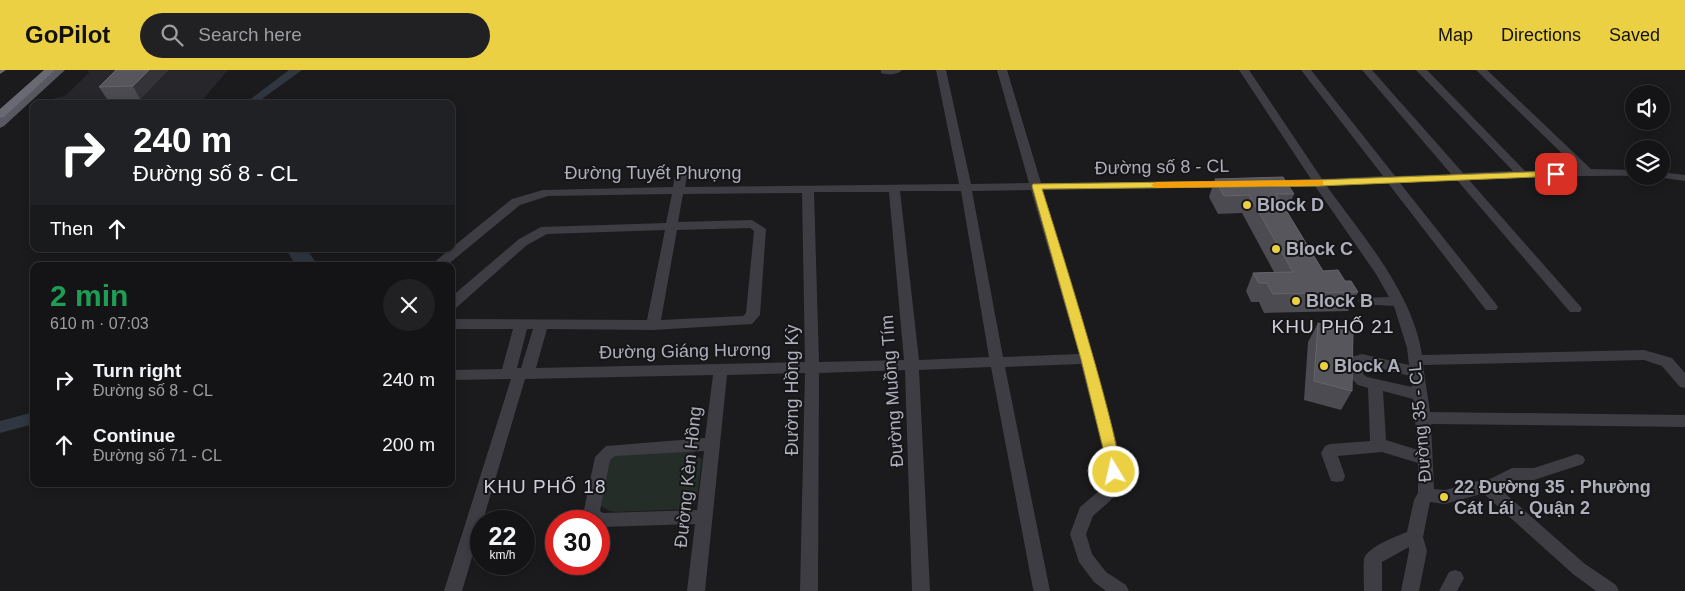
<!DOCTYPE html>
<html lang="en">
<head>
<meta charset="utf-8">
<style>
	:root { --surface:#141416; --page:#212123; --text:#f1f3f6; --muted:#9d9ea1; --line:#333335; --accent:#ecd043 }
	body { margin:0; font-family:Helvetica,sans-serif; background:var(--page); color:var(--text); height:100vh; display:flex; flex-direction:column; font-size:19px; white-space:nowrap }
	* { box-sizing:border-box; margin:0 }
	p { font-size:16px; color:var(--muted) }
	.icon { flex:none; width:28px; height:28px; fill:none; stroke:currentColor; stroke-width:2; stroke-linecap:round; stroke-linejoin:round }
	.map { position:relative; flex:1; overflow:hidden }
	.details { position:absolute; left:30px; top:192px; width:425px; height:225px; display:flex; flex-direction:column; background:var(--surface); border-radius:10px; box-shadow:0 2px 12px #0003,0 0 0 1px var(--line) }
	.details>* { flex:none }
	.guide { position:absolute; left:30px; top:30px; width:425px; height:152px; border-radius:10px; box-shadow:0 2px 12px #0003,0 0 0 1px var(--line); background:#202124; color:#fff; overflow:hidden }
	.controls { position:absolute; left:1625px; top:15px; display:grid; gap:10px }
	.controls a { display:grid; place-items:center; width:45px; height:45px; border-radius:50%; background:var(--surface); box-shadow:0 2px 12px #0003,0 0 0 1px var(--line); font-size:25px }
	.speed { position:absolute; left:470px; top:440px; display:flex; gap:10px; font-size:25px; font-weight:700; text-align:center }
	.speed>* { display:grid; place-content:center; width:65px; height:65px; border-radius:50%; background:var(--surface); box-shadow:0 2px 12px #0003,0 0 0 1px var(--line); line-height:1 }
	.speed small { font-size:12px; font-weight:400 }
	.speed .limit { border:8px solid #d22; background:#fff; color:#111 }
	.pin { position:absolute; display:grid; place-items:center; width:42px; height:42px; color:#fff; margin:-21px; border-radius:10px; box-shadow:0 2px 8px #0006 }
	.me { position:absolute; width:55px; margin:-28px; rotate:351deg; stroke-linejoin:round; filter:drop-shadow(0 0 4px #0008) }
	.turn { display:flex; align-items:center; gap:18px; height:105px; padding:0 20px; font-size:22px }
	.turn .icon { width:65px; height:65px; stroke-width:2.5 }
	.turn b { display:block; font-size:35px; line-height:42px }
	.then { display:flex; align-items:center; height:48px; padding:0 20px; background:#0003; gap:10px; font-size:19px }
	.round { display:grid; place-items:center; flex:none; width:52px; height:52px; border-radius:26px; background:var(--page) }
	.summary { display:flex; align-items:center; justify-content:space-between; height:85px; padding:0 20px }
	h1 { font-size:30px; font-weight:800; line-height:38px; color:#1e9e55 }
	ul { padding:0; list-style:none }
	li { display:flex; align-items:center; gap:15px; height:65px; padding:0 20px }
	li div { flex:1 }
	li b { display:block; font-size:19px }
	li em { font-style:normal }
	header { display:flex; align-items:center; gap:30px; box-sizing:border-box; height:70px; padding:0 25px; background:var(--accent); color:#111 }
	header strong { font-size:24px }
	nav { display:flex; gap:28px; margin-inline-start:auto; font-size:18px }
	.search { width:350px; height:45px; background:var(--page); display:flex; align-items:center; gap:12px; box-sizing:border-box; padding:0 18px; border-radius:28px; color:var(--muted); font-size:19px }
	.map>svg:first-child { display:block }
	.built { fill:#27262a }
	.green { fill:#242d27 }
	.water { fill:#303740 }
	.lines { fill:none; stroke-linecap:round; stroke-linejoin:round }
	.minor { fill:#3e3d43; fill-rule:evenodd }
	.major { fill:#585860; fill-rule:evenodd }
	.highway { fill:#686972; fill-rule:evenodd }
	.wall { fill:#4c4b51 }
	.shaded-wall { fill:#343337 }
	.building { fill:#57565c; stroke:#64646b }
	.route { fill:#ecd043; stroke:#99872c }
	.slow { fill:#f59e0b }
	.poi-dot { fill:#ecd043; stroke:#161518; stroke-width:2 }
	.labels { text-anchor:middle; stroke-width:4; stroke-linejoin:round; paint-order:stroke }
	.street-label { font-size:18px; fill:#adafbb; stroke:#161518 }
	.poi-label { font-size:18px; font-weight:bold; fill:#adafbb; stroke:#161518; text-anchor:start }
	.neighbourhood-label { font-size:19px; letter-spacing:1px; fill:#cecfd8; stroke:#161518 }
</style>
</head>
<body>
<header>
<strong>GoPilot</strong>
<div class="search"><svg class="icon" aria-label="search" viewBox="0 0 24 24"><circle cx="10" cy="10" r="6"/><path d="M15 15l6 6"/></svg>Search here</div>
<nav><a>Map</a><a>Directions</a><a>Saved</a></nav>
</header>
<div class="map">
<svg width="1685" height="521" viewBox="0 0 1685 521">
	<rect width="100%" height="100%" fill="#1b1a1d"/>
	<path class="built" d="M 87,0 L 228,0 L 199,34 L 50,34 L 55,28 L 65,26 L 89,3 Z"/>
	<path class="green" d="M 691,381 L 702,389 L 697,431 L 688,439 L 615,442 L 609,441 L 600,435 L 609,391 L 615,385 Z"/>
	<path class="water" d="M 289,0 L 302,0 L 255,34 L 244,34 Z
		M 286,179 L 307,179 L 318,196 L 296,196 Z
		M 34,342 L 34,354 L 0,363 L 0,351 Z"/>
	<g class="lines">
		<path class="minor" d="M 881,0 L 902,0 C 898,5 887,5 881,3 Z
			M 936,0 L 946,0 L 971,114 L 1029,113 L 997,0 L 1007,0 L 1041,113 L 1231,111 L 1237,114 L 1231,117 L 1043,120 L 1094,289 L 1119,381 L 1122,402 L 1111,430 L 1093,446 L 1086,464 L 1092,484 L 1106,502 L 1126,515 L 1129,521 L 1106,521 L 1094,512 L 1079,492 L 1070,464 L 1080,437 L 1099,421 L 1106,402 L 1103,381 L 1081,294 L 1005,297 L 1050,521 L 1034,521 L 1033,519 L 991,297 L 919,300 L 930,521 L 912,521 L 905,300 L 819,303 L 818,521 L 800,521 L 805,303 L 727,305 L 705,521 L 687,521 L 695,454 L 601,457 L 599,456 L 599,451 L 587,450 L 584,440 L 595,387 L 606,376 L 705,368 L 713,305 L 525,309 L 462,521 L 444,521 L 511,309 L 451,310 L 451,300 L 502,299 L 513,259 L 451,259 L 451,249 L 647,250 L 665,160 L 547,164 L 527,175 L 456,238 L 451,240 L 451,227 L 519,169 L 541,157 L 666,153 L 672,124 L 548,126 L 520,135 L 446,196 L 432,196 L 433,193 L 512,129 L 543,120 L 673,117 L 676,100 L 682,97 L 688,100 L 685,117 L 959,114 ZM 1031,120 L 1079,284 L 1003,287 L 972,121 ZM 900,121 L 961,121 L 989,287 L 919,290 ZM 814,122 L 889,122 L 904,290 L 819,292 ZM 802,123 L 805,292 L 536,298 L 547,259 L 653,260 L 752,254 L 760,245 L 766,159 L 752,150 L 678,152 L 683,124 ZM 750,158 L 754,161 L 746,243 L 743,246 L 661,250 L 677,160 ZM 527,259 L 533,259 L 521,298 L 517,298 ZM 704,381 L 697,440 L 603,443 L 600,441 L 610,390 L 615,386 Z
			M 1239,0 L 1249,0 L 1322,109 L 1383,106 L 1301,0 L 1311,0 L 1395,106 L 1451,104 L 1362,0 L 1372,0 L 1463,103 L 1513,101 L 1416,0 L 1427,0 L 1525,101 L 1578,99 L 1476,0 L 1487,0 L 1591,99 L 1634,100 L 1634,106 C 1578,105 1524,108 1469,110 L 1580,236 L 1582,239 L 1580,242 L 1570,242 L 1457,110 L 1400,113 L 1496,234 L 1498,237 L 1496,240 L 1486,240 L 1388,113 L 1326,115 C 1362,165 1413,223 1422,285 L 1644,280 L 1672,288 L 1685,303 L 1685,318 L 1680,317 L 1662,296 L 1644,290 L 1423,295 L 1430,342 L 1685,345 L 1685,357 L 1431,354 L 1434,419 L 1445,420 L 1481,410 L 1486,411 L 1512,398 L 1534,398 L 1577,384 L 1583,386 L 1585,390 L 1583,394 L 1534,410 L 1514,410 L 1500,419 L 1585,494 L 1616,515 L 1619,521 L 1596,521 L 1573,504 L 1484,424 L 1481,424 L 1445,434 L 1430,432 L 1423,467 L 1427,481 L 1419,521 L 1401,521 L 1409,481 L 1409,477 L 1382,492 L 1382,521 L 1364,521 C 1364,511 1363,499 1364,489 C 1367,477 1397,466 1407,462 L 1414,430 L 1418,423 L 1418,393 L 1382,382 L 1338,386 L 1345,406 L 1343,411 L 1337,412 L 1331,411 L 1321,383 L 1325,376 L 1330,374 L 1370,371 L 1368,318 L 1358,315 L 1349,306 L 1349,291 L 1351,287 L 1362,284 L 1409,295 L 1407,278 L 1394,236 L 1360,234 L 1358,231 L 1360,228 L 1389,227 L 1376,204 L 1315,116 L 1270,117 L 1264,114 L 1270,111 L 1311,109 ZM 1363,294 L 1410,306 L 1412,317 L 1367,307 L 1363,304 ZM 1383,321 L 1413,329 L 1418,380 L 1386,370 Z
			M 1661,102 L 1685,105 L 1685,111 L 1657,107 L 1661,106 Z
			M 1455,500 L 1461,502 L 1464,508 L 1457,521 L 1439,521 L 1449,502 Z"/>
		<path class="major" d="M 54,0 L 65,0 L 4,56 L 0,58 L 0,48 Z"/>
		<path class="highway" d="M 0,0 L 6,0 L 0,4 Z
			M 44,0 L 55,0 L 4,47 L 0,48 L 0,39 Z"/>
	</g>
	<path class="wall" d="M 116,0 L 168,0 L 140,29 L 107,29 L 99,17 Z
		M 1215,109 L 1294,124 L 1287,141 L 1323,201 L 1345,211 L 1358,222 L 1348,241 L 1264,243 L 1259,232 L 1251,232 L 1246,221 L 1253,203 L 1274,202 L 1242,143 L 1218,144 L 1209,127 Z
		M 1318,253 L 1352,321 L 1341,340 L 1304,330 L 1308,272 Z"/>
	<path class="shaded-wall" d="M 149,0 L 168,0 L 140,29 L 133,16 Z"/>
	<path class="building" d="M 116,0 L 149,0 L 133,16 L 99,17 Z
		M 1283,107 L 1294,124 L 1276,124 L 1323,201 L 1338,200 L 1345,211 L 1351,211 L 1358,222 L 1273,224 L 1267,213 L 1259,213 L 1253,203 L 1293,202 L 1249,125 L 1224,126 L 1215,109 Z
		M 1318,253 L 1353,262 L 1352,321 L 1314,311 Z"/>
	<path class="route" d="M 1556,101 L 1561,104 L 1559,106 L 1319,116 L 1042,119 C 1053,154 1128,389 1119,406 L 1114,408 L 1110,406 L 1081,289 L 1032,116 L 1033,114 L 1319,110 Z"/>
	<path class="slow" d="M 1319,110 L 1323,111 L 1323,115 L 1156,118 L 1151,115 L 1156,112 Z"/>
	<g class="poi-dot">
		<circle cx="1247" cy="135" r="5"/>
		<circle cx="1276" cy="179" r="5"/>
		<circle cx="1296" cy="231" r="5"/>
		<circle cx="1324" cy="296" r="5"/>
		<circle cx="1444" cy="427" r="5"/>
	</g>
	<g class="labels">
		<g class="street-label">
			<text transform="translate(1162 97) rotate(-1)" y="6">Đường số 8 - CL</text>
			<text x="653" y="109">Đường Tuyết Phượng</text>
			<text transform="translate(685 281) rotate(-1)" y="6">Đường Giáng Hương</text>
			<text transform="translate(792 320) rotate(-90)" y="6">Đường Hồng Kỳ</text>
			<text transform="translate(892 321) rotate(-94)" y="6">Đường Muồng Tím</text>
			<text transform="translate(1420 352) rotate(-95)" y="6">Đường 35 - CL</text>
			<text transform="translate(688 407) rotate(-84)" y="6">Đường Kèn Hồng</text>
		</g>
		<g class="poi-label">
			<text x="1257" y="141">Block D</text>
			<text x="1286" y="185">Block C</text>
			<text x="1306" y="237">Block B</text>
			<text x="1334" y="302">Block A</text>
			<text x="1454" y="423">22 Đường 35 . Phường<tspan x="1454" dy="21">Cát Lái . Quận 2</tspan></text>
		</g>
		<g class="neighbourhood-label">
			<text x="1333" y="263">KHU PHỐ 21</text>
			<text x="545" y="423">KHU PHỐ 18</text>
		</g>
	</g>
</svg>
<div class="controls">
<a><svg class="icon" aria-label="sound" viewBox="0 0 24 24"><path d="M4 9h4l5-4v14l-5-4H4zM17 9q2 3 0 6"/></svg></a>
<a><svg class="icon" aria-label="layers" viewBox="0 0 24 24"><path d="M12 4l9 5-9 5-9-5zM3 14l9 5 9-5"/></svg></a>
</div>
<div class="speed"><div>22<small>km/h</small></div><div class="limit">30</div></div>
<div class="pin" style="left:1556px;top:104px;background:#d93025"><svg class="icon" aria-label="arrive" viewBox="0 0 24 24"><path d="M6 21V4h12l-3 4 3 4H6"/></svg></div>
<svg class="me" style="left:1114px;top:402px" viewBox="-20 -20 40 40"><circle r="17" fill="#ecd043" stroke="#fff" stroke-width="3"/><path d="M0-11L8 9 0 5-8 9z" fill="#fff"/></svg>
<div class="guide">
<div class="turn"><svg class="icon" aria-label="right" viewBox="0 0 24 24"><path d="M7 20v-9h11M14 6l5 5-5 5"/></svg><div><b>240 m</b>Đường số 8 - CL</div></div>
<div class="then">Then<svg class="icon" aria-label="ahead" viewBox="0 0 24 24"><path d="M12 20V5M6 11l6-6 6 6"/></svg></div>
</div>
<section class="details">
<div class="summary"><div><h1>2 min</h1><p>610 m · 07:03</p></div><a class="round"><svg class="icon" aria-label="close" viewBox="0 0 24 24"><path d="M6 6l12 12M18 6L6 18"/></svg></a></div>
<ul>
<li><svg class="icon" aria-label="right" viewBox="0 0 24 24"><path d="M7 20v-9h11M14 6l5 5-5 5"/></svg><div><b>Turn right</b><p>Đường số 8 - CL</p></div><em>240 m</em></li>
<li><svg class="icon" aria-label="ahead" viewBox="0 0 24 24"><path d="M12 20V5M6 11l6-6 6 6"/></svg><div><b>Continue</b><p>Đường số 71 - CL</p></div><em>200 m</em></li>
</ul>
</section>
</div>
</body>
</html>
